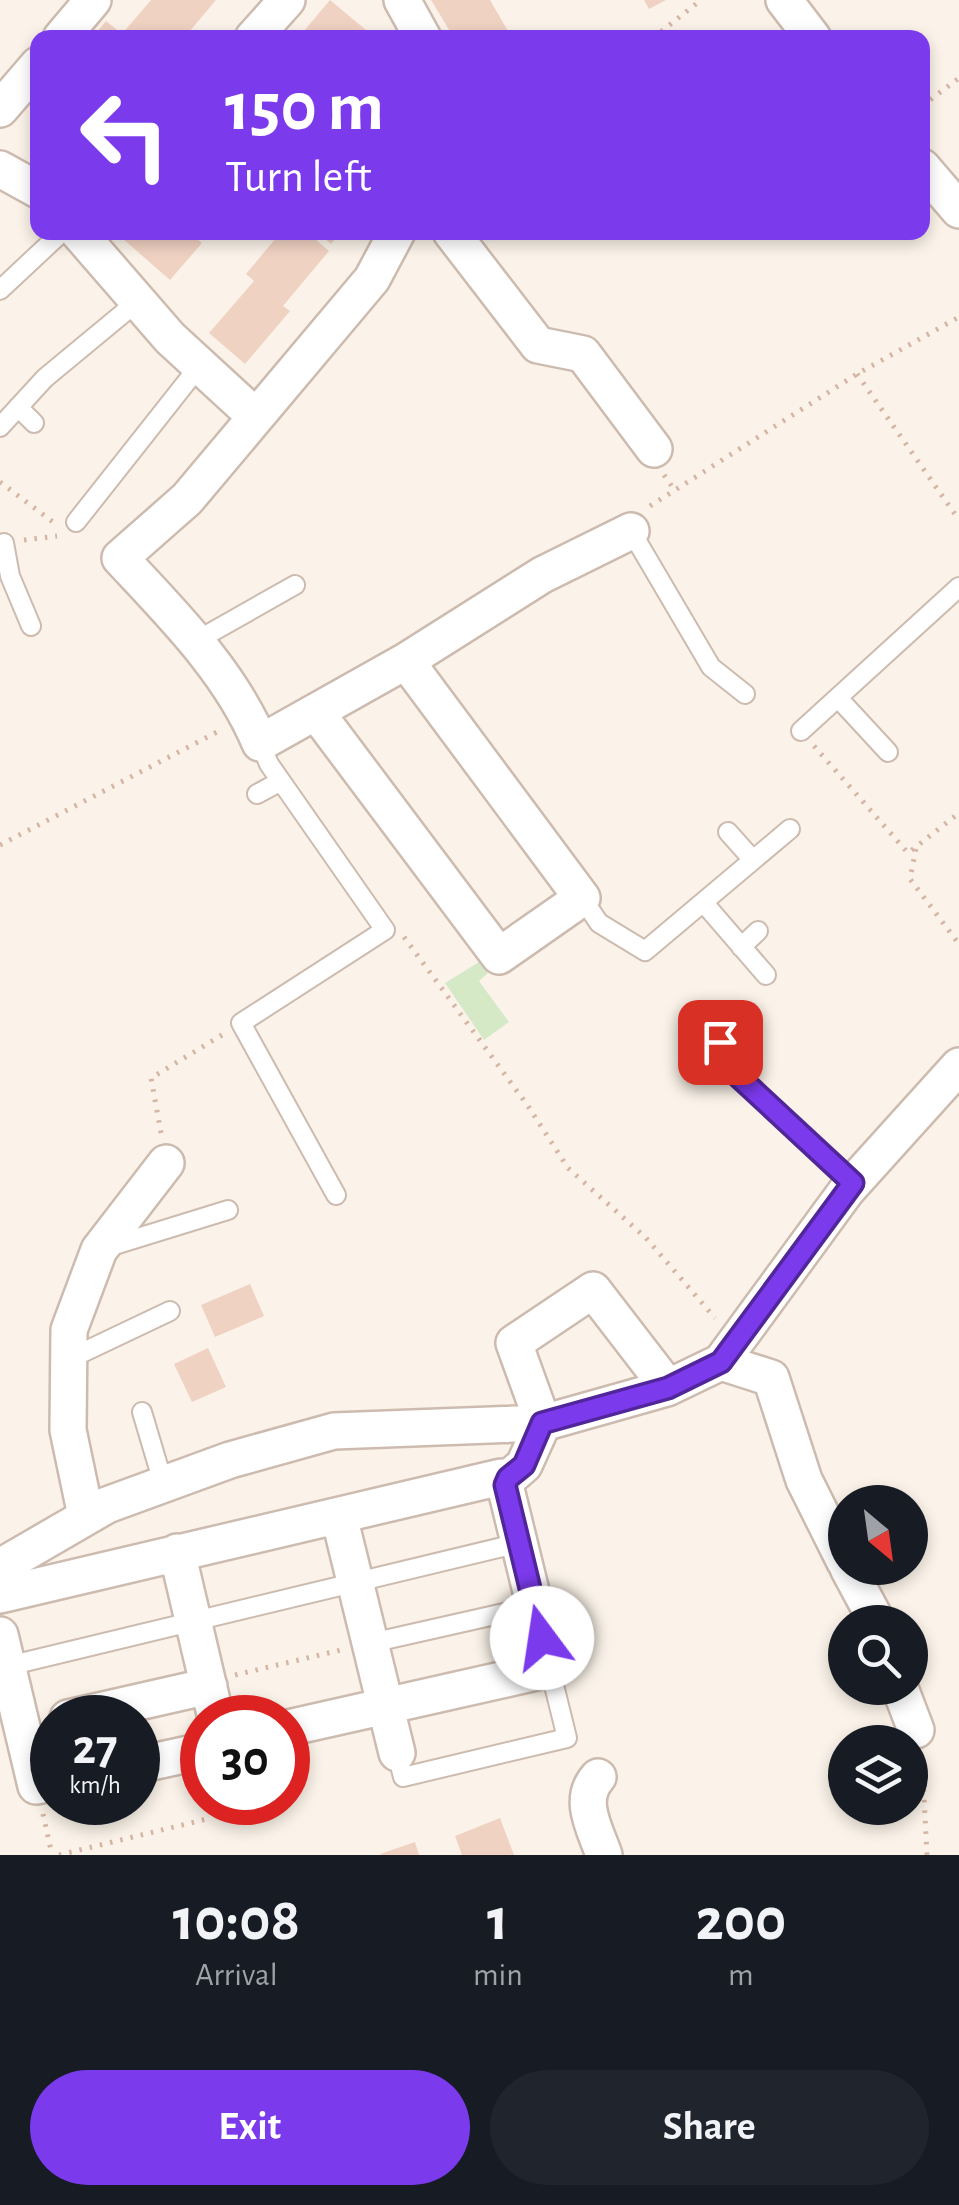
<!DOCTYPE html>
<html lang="en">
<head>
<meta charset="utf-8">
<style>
	:root { --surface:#171b24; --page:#20242c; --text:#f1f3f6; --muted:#9ea1a6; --accent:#7c3aed }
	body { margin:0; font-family:"Alegreya Sans",sans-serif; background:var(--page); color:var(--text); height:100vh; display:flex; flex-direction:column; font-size:38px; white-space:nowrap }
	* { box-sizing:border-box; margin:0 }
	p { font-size:32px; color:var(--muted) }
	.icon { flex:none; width:55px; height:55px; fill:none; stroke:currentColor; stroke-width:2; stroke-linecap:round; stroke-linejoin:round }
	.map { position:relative; height:1855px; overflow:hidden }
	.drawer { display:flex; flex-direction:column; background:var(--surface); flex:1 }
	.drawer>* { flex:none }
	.top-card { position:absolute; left:30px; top:30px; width:900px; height:210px; border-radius:20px; box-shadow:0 5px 15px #0003; background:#7c3aed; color:#fff; overflow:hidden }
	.needle { width:65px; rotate:151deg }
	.tools { position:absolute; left:828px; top:1485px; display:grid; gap:20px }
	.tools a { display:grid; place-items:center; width:100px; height:100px; border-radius:50%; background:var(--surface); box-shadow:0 5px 15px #0003; font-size:50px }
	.speed { position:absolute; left:30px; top:1695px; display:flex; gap:20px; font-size:50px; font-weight:700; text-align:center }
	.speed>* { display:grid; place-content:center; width:130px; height:130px; border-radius:50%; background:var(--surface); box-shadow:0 5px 15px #0003; line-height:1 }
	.speed small { font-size:25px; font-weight:400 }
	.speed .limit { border:15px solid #d22; background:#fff; color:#111 }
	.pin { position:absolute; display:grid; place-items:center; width:85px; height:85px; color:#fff; margin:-42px; border-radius:20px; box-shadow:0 5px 15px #0006 }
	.me { position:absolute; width:110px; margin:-55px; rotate:346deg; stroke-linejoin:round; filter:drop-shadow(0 0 8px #0008) }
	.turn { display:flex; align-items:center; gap:35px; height:210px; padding:0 30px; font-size:45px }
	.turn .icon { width:130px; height:130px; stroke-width:2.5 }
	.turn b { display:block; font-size:70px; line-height:85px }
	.eta { display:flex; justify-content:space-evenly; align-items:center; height:170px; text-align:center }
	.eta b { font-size:60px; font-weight:700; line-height:70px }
	.cta { display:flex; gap:20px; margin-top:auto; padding:20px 30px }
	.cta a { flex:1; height:115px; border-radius:60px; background:var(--accent); color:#fff; font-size:40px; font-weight:700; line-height:115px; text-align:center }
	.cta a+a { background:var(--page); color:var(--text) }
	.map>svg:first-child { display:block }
	.green { fill:#d6e9c7 }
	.building { fill:#f0d2c2 }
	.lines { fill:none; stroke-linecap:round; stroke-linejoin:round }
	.lane-casing { stroke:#cdbbaf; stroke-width:22 }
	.street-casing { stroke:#cdbbaf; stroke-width:40 }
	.path { stroke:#d5b5a4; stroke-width:5; stroke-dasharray:2.5 8; stroke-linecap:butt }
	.lane { stroke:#fff; stroke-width:18 }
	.street { stroke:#fff; stroke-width:35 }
	.route-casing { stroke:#51269a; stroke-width:25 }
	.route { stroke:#7c3aed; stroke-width:18 }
</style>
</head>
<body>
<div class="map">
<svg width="959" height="1855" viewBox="0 0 959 1855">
	<rect width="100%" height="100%" fill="#fbf3e9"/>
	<path class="green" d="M 479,962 L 488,973 L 479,981 L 509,1022 L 484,1040 L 445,983 Z"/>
	<path class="building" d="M 151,0 L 216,0 L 184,38 L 92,38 L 106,21 L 122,34 Z
		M 330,0 L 366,30 L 360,38 L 298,38 Z
		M 431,0 L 490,0 L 512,38 L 454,38 Z
		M 644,0 L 666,0 L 649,9 Z
		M 115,232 L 190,232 L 202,243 L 170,280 Z
		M 281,232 L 307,232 L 329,251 L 283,306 L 290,311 L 245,364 L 209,333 L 254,281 L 246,274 Z
		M 317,232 L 341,232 L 331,244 Z
		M 250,1284 L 264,1316 L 215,1337 L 201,1305 Z
		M 208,1348 L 226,1387 L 192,1402 L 174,1364 Z
		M 500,1818 L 514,1855 L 462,1855 L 455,1836 Z
		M 415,1842 L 419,1855 L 381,1855 L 380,1854 Z"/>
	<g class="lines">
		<g class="lane-casing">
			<path id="lane" d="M 0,290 L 62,232
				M 18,407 L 34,423
				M 0,427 L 45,378 L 138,301
				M 76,522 L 200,365
				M 631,531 L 711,667 L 745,694
				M 4,543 L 10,576 L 31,626
				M 196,641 L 295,585
				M 839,699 L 888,752
				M 801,731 L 959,587
				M 260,743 L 269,764 L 385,930 L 241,1023 L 336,1195
				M 257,794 L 281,781
				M 728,832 L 753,860
				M 582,898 L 599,923 L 645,951 L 790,829
				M 703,902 L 766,975
				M 741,947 L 758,931
				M 720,1042 L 726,1065 L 853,1183
				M 105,1248 L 228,1210
				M 69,1359 L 170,1311
				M 142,1412 L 164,1486
				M 371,1643 L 535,1606
				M 8,1666 L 519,1543
				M 397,1753 L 403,1777 L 567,1738 L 550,1669"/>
		</g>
		<g class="street-casing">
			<path id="street" d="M 402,0 L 423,38
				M 784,0 L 813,38
				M 61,38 L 93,0
				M 253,38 L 287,0
				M 0,109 L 38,65
				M 922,167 L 959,210
				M 0,169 L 38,190
				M 78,232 L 170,338 L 255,416
				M 397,232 L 372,279 L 187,499 L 120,558 C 172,614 230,671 260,743 L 406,661 L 542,575 L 631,531
				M 451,232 L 538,345 L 583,354 L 654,449
				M 316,712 L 499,956 L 582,898 L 406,661
				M 721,1362 L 771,1378 L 804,1480 L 845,1562
				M 86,1516 L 68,1430 L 69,1330 L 99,1250 L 166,1163
				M 339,1516 L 397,1753
				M 177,1552 L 216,1718
				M 0,1567 L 107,1505 L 230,1460 L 334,1431 L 543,1423 L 667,1388 L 721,1362 L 847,1190 L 959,1066
				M 848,1568 L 877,1622
				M 0,1595 L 501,1477 L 509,1478
				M 0,1635 L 36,1786 L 52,1783
				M 900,1688 L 916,1730
				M 68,1718 L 209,1686
				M 288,1728 L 550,1669 L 505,1485 L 509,1478 L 524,1465 L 543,1423 L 514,1343 L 593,1290 L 660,1377 L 663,1389
				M 138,1765 L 202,1751
				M 598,1777 C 577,1800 595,1829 604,1855
				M 237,1802 L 238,1804"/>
		</g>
		<path class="path" d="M 653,38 L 701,0
			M 922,106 L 959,78
			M 857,374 L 959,520
			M 664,475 L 676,492
			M 0,482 L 53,522
			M 650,506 L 857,374 L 959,317
			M 24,540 L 57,536
			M 814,746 L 908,853 L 959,813
			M 0,845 L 219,731
			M 916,849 L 910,879 L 959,944
			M 404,937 L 528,1106 L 568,1168 L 646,1238 L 715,1318
			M 161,1133 L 151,1078 L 222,1035
			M 235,1675 L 341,1650
			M 922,1758 L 927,1855
			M 43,1814 L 52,1855
			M 59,1855 L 211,1818"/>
		<use href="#lane" class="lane"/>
		<use href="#street" class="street"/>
	</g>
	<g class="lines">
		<g class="route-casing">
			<path id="route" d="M 542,1638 L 505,1485 L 508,1478 L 524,1465 L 542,1423 L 668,1388 L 721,1362 L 853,1183 L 726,1065 L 720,1042"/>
		</g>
		<use href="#route" class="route"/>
	</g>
</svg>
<div class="tools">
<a><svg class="needle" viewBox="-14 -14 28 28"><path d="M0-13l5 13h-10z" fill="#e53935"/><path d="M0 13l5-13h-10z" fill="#9ea1a6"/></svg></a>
<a><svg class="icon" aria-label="search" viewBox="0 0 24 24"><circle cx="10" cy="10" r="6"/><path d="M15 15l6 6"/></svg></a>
<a><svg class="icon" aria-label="layers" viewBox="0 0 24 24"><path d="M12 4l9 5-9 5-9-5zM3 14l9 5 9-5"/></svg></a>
</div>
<div class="speed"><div>27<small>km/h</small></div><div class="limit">30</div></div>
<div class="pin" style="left:720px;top:1042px;background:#d93025"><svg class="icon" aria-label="arrive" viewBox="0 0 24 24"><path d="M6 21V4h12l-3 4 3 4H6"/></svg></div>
<svg class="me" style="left:542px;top:1638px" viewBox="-20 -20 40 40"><circle r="19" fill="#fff"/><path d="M0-13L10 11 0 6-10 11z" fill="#7c3aed"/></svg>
<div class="top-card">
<div class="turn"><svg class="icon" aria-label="left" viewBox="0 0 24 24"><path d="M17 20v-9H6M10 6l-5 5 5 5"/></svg><div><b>150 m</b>Turn left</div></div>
</div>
</div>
<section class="drawer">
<div class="eta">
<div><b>10:08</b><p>Arrival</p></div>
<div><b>1</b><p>min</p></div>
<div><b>200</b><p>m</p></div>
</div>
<div class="cta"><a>Exit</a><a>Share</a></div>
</section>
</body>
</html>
